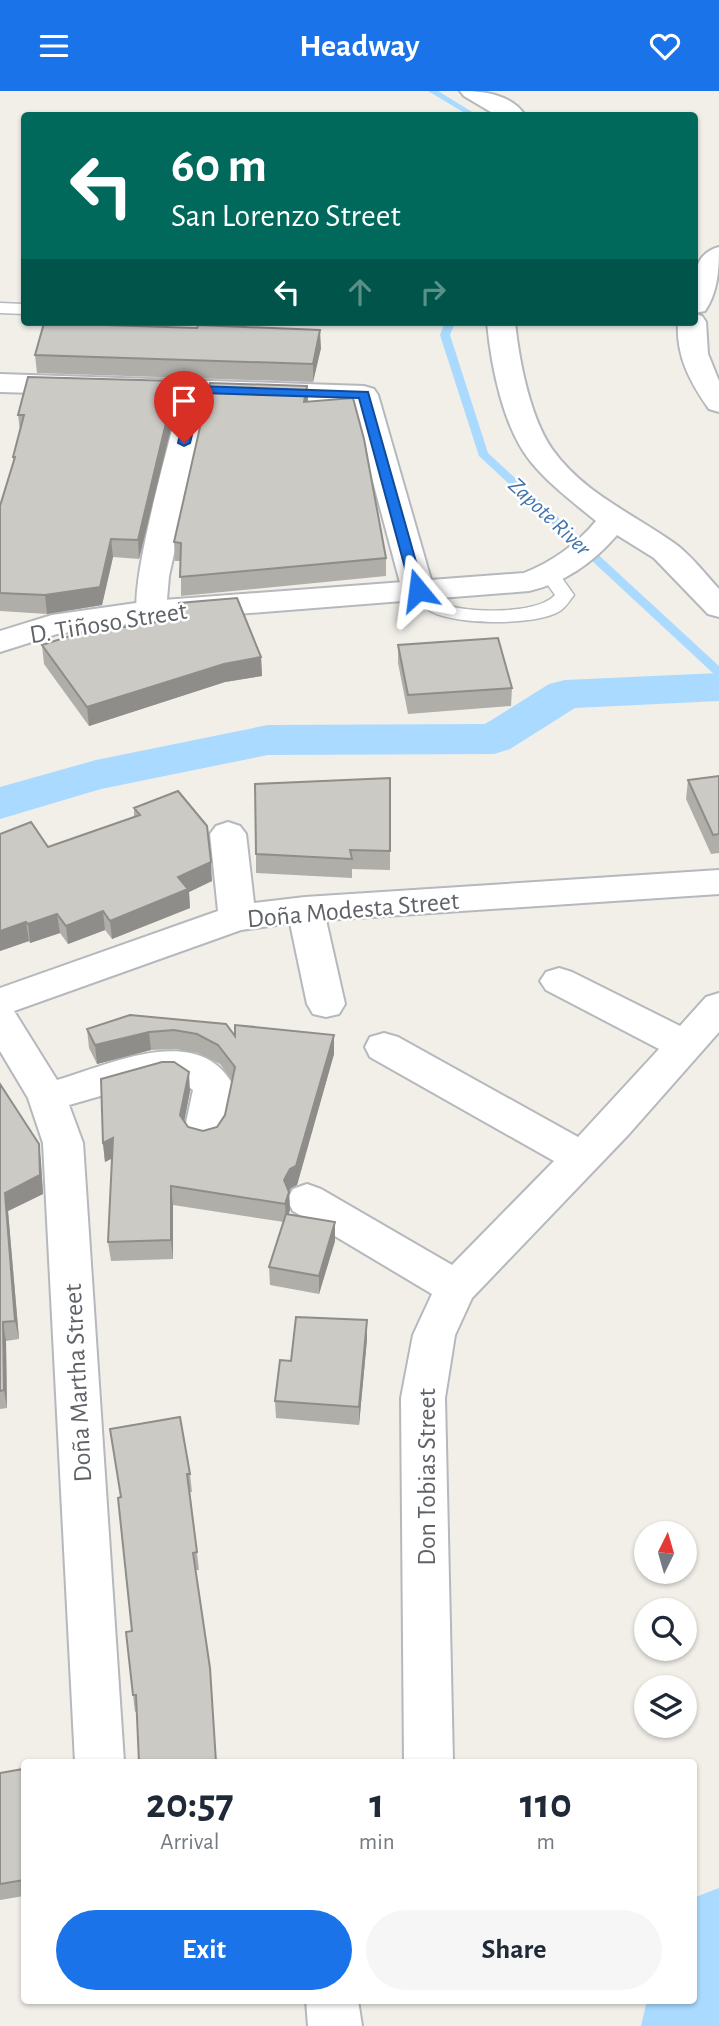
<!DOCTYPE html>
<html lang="en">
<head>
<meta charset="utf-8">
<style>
	:root { --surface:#fff; --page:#f6f6f7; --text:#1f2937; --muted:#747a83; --accent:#1a73e8 }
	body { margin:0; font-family:"Alegreya Sans",sans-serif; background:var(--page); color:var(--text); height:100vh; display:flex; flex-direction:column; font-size:26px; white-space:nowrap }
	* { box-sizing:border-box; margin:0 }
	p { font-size:23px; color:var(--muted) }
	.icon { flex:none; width:38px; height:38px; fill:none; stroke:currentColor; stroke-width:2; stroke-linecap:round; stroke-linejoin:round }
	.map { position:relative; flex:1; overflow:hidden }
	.side { position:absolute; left:21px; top:1668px; width:676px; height:245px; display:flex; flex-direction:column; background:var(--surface); border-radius:7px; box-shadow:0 2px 5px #0004 }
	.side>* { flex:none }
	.top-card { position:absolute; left:21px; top:21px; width:677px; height:214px; border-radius:7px; box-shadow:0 2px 5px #0004; background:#00695c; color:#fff; overflow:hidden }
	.needle { width:46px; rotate:5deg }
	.buttons { position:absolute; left:634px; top:1430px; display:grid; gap:14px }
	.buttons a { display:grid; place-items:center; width:63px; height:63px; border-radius:50%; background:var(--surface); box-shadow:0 2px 5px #0004; font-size:35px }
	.pin { position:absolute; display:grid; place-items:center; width:60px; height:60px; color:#fff; margin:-72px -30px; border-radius:50% 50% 50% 0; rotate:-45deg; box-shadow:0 0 7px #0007 }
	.pin .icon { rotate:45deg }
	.me { position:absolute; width:77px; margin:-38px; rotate:344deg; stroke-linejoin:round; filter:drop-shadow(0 0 5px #0008) }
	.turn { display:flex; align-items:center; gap:24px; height:147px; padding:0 35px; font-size:32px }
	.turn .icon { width:91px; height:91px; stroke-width:2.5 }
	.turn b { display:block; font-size:49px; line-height:60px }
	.lanes { display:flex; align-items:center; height:66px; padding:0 35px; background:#0003; justify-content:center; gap:35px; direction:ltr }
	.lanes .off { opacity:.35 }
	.eta { display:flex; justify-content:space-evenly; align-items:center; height:119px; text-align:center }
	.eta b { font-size:42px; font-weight:600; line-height:49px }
	.primary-button { display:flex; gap:14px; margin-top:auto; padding:14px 35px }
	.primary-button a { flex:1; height:80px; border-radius:42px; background:var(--accent); color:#fff; font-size:28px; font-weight:600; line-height:80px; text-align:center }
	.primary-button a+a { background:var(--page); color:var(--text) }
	header { display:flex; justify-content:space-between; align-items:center; height:91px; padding:0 35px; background:var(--accent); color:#fff; font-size:32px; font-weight:600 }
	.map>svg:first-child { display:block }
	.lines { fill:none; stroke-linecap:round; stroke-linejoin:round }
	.stream { fill:#aadaff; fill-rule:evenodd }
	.canal { fill:#aadaff; fill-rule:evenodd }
	.river { fill:#aadaff; fill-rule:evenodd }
	.service-casing { stroke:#b5b8bc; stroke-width:3 }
	.minor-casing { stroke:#b5b8bc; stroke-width:4 }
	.tertiary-casing { stroke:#b5b8bc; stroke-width:4 }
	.service { fill:#fff; fill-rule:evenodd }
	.minor { fill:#fff; fill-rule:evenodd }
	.tertiary { fill:#fff; fill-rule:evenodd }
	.wall { fill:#afaea9 }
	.shaded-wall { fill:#8f8d8a }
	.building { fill:#cccac5; stroke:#8f8d8a; stroke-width:2 }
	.route { fill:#1a73e8; stroke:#114b97; stroke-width:2 }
	.labels { text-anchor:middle; stroke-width:5; stroke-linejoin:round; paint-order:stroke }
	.far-water-label { font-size:23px; font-style:italic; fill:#4174aa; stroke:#fff }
	.street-label { font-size:26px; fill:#5f6368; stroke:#fff }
</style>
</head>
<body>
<header><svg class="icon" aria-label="menu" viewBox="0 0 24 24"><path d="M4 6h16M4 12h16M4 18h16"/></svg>Headway<svg class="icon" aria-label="heart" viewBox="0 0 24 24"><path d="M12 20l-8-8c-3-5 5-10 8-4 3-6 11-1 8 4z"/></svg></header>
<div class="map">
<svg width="719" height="1935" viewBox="0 0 719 1935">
	<rect width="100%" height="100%" fill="#f1efe8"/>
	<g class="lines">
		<path class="stream" d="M 428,0 L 438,0 L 477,24 L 468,24 Z
			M 445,231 L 455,231 L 450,244 L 488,362 L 719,575 L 719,585 L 715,584 L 479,365 L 440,244 Z"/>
		<path class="canal" d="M 719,582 L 719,610 L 575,617 L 510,658 L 494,663 L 268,664 L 101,698 L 0,728 L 0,696 L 96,669 L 268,634 L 485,633 L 549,593 L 565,589 Z"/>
		<path class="river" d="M 719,1797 L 719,1935 L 641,1935 L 647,1909 L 693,1909 L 693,1807 Z"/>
		<g class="service-casing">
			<path id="service" d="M 0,212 L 24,213 L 24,223 L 0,222 Z
				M 550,478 L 557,480 L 574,504 C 570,509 566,516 560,520 C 535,535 458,534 432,521 C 422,516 415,508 409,499 L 411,495 L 425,495 C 431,503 439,512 450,515 C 474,522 538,523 555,504 L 541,484 Z"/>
		</g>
		<g class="minor-casing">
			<path id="minor" d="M 719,156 C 719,178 718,201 705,220 L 695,222 C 695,197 688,164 719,156 Z
				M 695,223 L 702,225 L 706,231 L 708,263 L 719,290 L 719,321 L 709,318 C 690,291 676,265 678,231 L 695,231 Z
				M 0,283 L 364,295 L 374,298 L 378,304 L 434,499 L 429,506 L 418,508 L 407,506 L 402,499 L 352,312 L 209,307 L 169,485 L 166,520 L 161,527 L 150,530 L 139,527 C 125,506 172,340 181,306 L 0,301 Z
				M 228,731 L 240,735 L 246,743 L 254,812 L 305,806 L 719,779 L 719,803 L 326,829 L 345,913 L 339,923 L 326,926 L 313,923 L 307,913 L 290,832 L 241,839 L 14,920 L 57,989 C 109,974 198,930 233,994 L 224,1041 L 218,1052 L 204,1056 L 190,1052 L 184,1041 L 193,999 L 176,987 L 163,987 L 69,1014 L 83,1052 L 124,1671 L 75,1671 L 43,1052 L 28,1007 L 0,960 L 0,897 L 218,820 L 210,743 L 216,735 Z
				M 559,877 L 572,881 L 680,935 L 706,906 L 719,902 L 719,941 L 629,1043 L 472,1207 L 455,1244 L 445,1307 L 453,1671 L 404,1671 L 401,1307 L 413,1244 L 432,1203 L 293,1120 L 287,1109 L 293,1098 L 307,1093 L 321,1098 L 452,1174 L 554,1070 L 370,966 L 365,956 L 370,946 L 384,942 L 398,946 L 578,1046 L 659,958 L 546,899 L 540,890 L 546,881 Z
				M 306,1909 L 358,1909 L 362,1935 L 308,1935 Z"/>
		</g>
		<g class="tertiary-casing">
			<path id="tertiary" d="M 460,0 C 483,0 511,3 525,24 L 496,24 L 464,5 Z
				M 487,231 L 515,231 C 519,270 530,326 552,358 C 582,401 633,423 674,452 C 691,464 705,483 719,498 L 719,526 L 708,523 L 654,467 L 617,444 C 594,471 564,492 529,500 L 150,530 L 57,543 L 0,561 L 0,540 L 52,524 L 150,510 L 524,482 C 552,471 577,453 596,430 C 573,411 550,394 531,371 C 503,337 491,274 487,231 Z"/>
		</g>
		<use href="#service" class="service"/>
		<use href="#minor" class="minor"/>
		<use href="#tertiary" class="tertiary"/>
	</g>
	<path class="wall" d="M 321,257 L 313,291 L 37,282 L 35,264 Z
		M 307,295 L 308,310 L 386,467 L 386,485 L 181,505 L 181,470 L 175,470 L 174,451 Z
		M 178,309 L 139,468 L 113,466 L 102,514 L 47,523 L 0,520 L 0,415 L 13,372 L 13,366 L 20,340 L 18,324 Z
		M 42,554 L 261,566 L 262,585 L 225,591 L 89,635 L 44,573 Z
		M 398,554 L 512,597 L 511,615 L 408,623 L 398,572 Z
		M 719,685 L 719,762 L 711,763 L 686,708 L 688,689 Z
		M 390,687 L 390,779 L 352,778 L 352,787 L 256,782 L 256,763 Z
		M 134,717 L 212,790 L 189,801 L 190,817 L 112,848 L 105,839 L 68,853 L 60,842 L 30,852 L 29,850 L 0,860 L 48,756 L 134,726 Z
		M 130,924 L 235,945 L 334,963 L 297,1094 L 291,1097 L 289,1100 L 290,1119 L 288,1124 L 335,1150 L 319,1203 L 270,1194 L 269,1176 L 284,1131 L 173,1114 L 173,1168 L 111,1170 L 108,1151 L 112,1067 L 105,1071 L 103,1052 L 190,1000 L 184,1030 L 188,1036 L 203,1040 L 217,1036 L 225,1024 L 232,989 L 220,973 L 198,962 L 175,958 L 151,959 L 97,973 L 89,957 L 87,938 Z
		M 0,993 L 39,1053 L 41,1072 L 43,1103 L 8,1120 L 19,1248 L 6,1250 L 7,1317 L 0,1318 Z
		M 367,1229 L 367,1248 L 359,1334 L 276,1327 L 275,1310 L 291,1270 Z
		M 190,1383 L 192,1401 L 190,1401 L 199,1479 L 196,1479 L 137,1620 L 135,1621 L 133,1604 L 132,1540 L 121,1406 Z
		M 23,1678 L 24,1685 L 24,1805 L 0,1809 L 0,1682 Z"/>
	<path class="shaded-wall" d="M 320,239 L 321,257 L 313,291 L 313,273 Z
		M 176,290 L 178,309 L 139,468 L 138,449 Z
		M 307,295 L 308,313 L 304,311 Z
		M 111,448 L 113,466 L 102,514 L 47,523 L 45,504 Z
		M 261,566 L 262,585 L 225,591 L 89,635 L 87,616 L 224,573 Z
		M 211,771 L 212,790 L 189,801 L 190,817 L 112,848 L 110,830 L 178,786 Z
		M 103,820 L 105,839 L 68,853 L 66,835 Z
		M 57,823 L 60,842 L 30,852 L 28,833 Z
		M 26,831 L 29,850 L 0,860 L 0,840 Z
		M 149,941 L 151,959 L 97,973 L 95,954 Z
		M 334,944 L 334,963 L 297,1094 L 291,1097 L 285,1108 L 284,1089 Z
		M 189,981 L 190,1000 L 182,1042 L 180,1024 Z
		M 113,1047 L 115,1066 L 105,1071 L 103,1052 Z
		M 39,1053 L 41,1072 L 43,1103 L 8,1120 L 19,1248 L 15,1230 L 5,1102 Z
		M 171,1095 L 173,1114 L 173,1168 L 171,1149 Z
		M 289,1101 L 290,1119 L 286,1131 L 285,1113 Z
		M 335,1131 L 335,1150 L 319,1203 L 319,1185 Z
		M 367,1229 L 367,1248 L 359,1334 L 359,1316 Z
		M 3,1231 L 6,1250 L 7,1317 L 4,1299 Z"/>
	<path class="building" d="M 44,232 L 197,237 L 198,234 L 320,239 L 313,273 L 35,264 Z
		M 28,286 L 176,290 L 138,449 L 111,448 L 100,496 L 45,504 L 0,502 L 0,415 L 15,366 L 13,366 L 24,324 L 18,324 Z
		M 210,292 L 307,295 L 304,311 L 353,307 L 364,348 L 386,467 L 180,486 L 181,452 L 174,451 Z
		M 237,507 L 261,566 L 224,573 L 87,616 L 42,554 L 76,543 L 179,528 L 179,512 Z
		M 498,547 L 512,597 L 408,604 L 398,554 Z
		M 719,685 L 719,743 L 713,744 L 688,689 Z
		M 390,687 L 390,760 L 350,759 L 352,768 L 256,763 L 255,693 Z
		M 178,700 L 207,735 L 211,771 L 178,786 L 188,798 L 110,830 L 103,820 L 66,835 L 57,823 L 28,833 L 26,831 L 0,840 L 0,743 L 31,731 L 48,756 L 140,724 L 134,717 Z
		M 130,924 L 226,933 L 235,945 L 235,934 L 334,944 L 296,1075 L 290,1078 L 284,1089 L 289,1101 L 285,1113 L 171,1095 L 171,1149 L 108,1151 L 113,1047 L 103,1052 L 101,988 L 162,971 L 174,971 L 189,981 L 180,1024 L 188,1036 L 203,1040 L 217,1036 L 225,1024 L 235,976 L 218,954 L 197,943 L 174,939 L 149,941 L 95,954 L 87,938 Z
		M 0,993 L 39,1053 L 40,1084 L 5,1102 L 15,1230 L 3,1231 L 4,1299 L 0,1300 Z
		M 286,1123 L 335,1131 L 319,1185 L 269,1176 Z
		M 296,1226 L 367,1229 L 359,1316 L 275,1310 L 280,1269 L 291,1270 Z
		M 180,1326 L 190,1383 L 187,1383 L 197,1461 L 193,1462 L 210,1577 L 216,1671 L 139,1671 L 136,1604 L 133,1604 L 126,1541 L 132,1540 L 118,1407 L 121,1406 L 110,1338 Z
		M 23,1678 L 24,1691 L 24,1789 L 0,1793 L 0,1682 Z"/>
	<path class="route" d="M 197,295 L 368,301 L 424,499 L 422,502 L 413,502 L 411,499 L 359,307 L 202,302 L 190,352 L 184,355 L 178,352 L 191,298 Z"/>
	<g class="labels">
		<g class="far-water-label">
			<text transform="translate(550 425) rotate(43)" y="8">Zapote River</text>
		</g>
		<g class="street-label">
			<text transform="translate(108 531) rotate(-9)" y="9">D. Tiñoso Street</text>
			<text transform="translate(353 818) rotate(-5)" y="9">Doña Modesta Street</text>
			<text transform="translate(77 1292) rotate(-93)" y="9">Doña Martha Street</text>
			<text transform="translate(426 1386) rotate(-90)" y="9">Don Tobias Street</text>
		</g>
	</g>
</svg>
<div class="buttons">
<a><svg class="needle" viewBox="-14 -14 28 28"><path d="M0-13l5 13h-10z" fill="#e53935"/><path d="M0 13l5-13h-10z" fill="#747a83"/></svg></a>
<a><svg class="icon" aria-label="search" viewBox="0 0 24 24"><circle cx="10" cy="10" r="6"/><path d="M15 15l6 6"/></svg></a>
<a><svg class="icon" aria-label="layers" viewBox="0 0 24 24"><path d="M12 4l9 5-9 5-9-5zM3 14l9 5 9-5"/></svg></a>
</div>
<div class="pin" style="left:184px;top:352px;background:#d93025"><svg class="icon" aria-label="arrive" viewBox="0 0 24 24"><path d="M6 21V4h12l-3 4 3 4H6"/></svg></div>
<svg class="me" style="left:418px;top:499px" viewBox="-20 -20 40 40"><path d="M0-17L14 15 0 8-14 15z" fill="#1a73e8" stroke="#fff" stroke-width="4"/></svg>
<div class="top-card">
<div class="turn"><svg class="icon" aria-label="left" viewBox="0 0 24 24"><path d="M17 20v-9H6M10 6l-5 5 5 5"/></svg><div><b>60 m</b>San Lorenzo Street</div></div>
<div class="lanes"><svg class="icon" aria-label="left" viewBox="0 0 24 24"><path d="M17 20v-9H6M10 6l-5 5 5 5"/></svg><svg class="icon off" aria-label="ahead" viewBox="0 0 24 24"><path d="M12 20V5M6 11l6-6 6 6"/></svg><svg class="icon off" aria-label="right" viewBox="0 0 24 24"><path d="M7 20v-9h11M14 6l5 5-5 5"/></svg></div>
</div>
<section class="side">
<div class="eta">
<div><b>20:57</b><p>Arrival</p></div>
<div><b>1</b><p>min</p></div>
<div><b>110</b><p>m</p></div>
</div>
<div class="primary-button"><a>Exit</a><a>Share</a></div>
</section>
</div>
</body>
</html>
